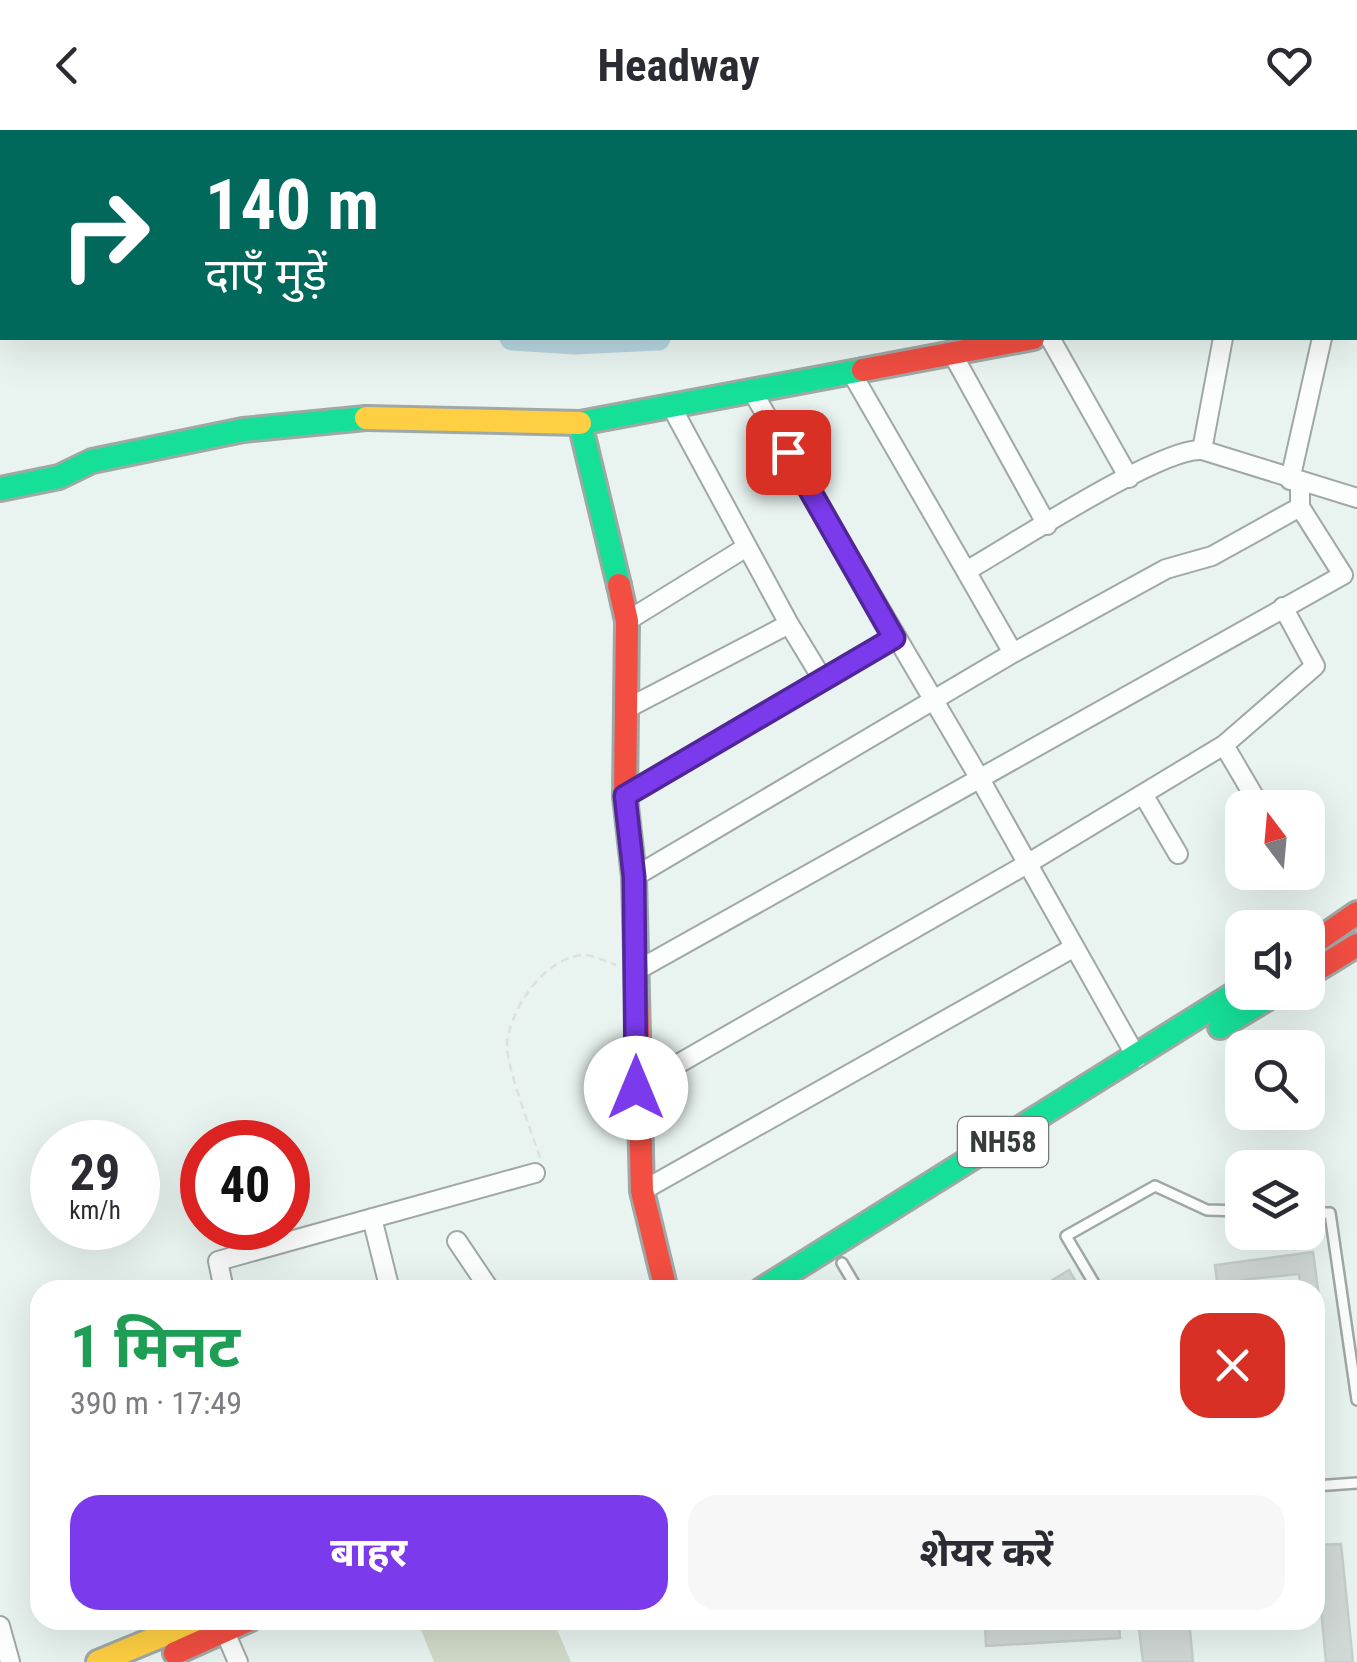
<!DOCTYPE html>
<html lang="hi">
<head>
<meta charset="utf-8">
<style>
	:root { --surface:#fff; --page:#f7f7f7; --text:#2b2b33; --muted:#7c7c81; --accent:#7c3aed }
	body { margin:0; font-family:"Roboto Condensed","Noto Sans Devanagari",sans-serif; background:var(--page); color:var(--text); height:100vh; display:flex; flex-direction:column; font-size:38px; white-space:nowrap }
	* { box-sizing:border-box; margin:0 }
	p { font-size:32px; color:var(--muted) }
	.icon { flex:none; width:55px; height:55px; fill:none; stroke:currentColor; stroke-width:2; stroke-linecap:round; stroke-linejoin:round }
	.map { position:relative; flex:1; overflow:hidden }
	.drawer { position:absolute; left:30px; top:1150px; width:1295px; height:350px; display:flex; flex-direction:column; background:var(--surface); border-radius:30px; box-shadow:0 10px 40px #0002 }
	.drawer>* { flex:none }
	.hud { position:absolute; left:0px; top:0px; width:1358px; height:210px; box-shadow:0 10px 40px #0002; background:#00695c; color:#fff; overflow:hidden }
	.needle { width:65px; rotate:344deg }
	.fabs { position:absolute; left:1225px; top:660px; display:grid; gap:20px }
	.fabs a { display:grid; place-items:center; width:100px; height:100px; border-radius:20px; background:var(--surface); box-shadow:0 10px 40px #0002; font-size:50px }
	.speed { position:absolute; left:30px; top:990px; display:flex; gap:20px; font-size:50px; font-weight:700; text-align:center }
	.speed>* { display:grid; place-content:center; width:130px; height:130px; border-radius:50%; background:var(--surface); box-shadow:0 10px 40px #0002; line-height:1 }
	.speed small { font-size:25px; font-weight:400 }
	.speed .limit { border:15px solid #d22; background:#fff; color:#111 }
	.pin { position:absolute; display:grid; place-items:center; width:85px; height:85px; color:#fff; margin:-42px; border-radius:20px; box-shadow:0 5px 15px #0006 }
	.me { position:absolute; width:110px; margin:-55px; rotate:0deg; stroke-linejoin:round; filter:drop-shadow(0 0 8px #0008) }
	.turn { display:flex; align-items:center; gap:35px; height:210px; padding:0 40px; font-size:45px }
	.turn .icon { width:130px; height:130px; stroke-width:2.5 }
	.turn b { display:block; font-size:70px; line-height:85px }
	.round { display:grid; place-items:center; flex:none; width:105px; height:105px; border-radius:30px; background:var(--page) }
	.summary { display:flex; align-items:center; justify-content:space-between; height:170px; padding:0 40px }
	h1 { font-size:60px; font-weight:700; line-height:75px; color:#1e9e55 }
	.action { display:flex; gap:20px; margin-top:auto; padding:20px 40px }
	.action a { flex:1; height:115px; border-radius:30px; background:var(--accent); color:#fff; font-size:40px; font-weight:700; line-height:115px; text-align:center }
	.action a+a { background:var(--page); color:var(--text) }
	header { display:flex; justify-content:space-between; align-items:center; height:130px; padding:0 40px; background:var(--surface); font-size:45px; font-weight:700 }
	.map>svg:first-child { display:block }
	.green { fill:#d2dcca }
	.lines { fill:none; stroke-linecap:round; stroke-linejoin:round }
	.river { stroke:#b7d6e0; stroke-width:25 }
	.building { fill:#d1d9d7; stroke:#c6cfcd; stroke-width:2.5 }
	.lane-casing { stroke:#a0a8a5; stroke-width:14 }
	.street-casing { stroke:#a0a8a5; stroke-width:22 }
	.fast-casing { stroke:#a0a8a5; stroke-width:28 }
	.slow-casing { stroke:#a0a8a5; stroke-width:28 }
	.jam-casing { stroke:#a0a8a5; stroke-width:28 }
	.path { stroke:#dde0df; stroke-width:2.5; stroke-dasharray:8 5; stroke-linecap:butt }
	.lane { stroke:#fcfdfd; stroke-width:9 }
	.street { stroke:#fcfdfd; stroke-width:18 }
	.fast { stroke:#16e098; stroke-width:22 }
	.slow { stroke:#ffcf43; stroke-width:22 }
	.jam { stroke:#f24e42; stroke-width:22 }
	.route-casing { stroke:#51269a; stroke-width:25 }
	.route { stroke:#7c3aed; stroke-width:18 }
	.labels { text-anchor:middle; stroke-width:9; stroke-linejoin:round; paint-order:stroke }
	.shield { fill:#fff; stroke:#727674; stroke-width:2.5 }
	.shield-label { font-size:30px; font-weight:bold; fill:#353c39 }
</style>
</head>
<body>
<header><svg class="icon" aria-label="back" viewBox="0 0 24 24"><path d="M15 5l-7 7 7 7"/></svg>Headway<svg class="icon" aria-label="heart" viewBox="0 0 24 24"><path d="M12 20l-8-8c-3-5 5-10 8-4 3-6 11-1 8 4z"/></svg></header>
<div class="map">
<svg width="1357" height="1532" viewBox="0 0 1357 1532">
	<rect width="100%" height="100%" fill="#e9f4f0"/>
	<path class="green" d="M 417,1490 L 553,1490 L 571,1532 L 434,1532 Z"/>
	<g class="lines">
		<path class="river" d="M 1078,2 L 1082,0
			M 0,176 L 2,176
			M 512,208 L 575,212 L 658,208"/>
	</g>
	<path class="building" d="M 1313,1122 L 1319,1167 L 1315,1169 L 1315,1160 L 1301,1160 L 1299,1144 L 1241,1150 L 1242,1160 L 1218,1160 L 1215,1135 Z
		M 1069,1140 L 1081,1160 L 1036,1160 Z
		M 1341,1414 L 1353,1532 L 1326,1532 L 1315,1415 Z
		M 985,1490 L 1119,1490 L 1120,1508 L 986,1516 Z
		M 1138,1490 L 1189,1490 L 1193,1532 L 1143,1532 Z"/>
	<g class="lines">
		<g class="lane-casing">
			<path id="lane" d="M 1308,1083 L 1330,1083 L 1357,1270
				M 842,1133 L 858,1160
				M 1098,1160 L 1066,1106 L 1155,1056 L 1207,1080 L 1242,1081
				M 1315,1356 L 1357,1353"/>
		</g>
		<g class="street-casing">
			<path id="street" d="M 224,0 L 224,2
				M 492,0 L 493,2
				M 705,0 L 706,2
				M 805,0 L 806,2
				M 44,2 L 45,0
				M 119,2 L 120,0
				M 751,2 L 757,0
				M 0,39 L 2,38
				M 1355,45 L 1357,44
				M 0,135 L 2,135
				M 1050,208 L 1129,348
				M 952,223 L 1047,395
				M 851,242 L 966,441
				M 752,261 L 980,649 L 1137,928
				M 1202,320 L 1223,208
				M 1290,350 L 1322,208
				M 627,491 L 745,418
				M 789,494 L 823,550
				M 1013,523 L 1166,439 L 1212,426 L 1300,377
				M 626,579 L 789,494 L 671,276
				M 1224,615 L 1315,536 L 1283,477
				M 1143,664 L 1178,724
				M 625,667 L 894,508
				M 634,747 L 1013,523 L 966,441 C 1011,416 1160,317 1202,320 L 1357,368
				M 636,841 L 1343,445 L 1300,377 L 1300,354
				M 636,958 L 1027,734 L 1224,615 L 1261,678
				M 642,1061 L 1073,818
				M 372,1088 L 390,1160
				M 457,1111 L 490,1160
				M 224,1160 L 218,1131 L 535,1043
				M 0,1496 L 10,1532
				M 225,1502 L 238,1532"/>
		</g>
		<g class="fast-casing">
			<path id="fast" d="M 0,359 L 59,347 L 92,331 L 243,300 L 366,288
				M 619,455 L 580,293 L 863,240
				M 1220,897 L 1278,862
				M 761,1160 L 1242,859"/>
		</g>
		<g class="slow-casing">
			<path id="slow" d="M 1355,146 L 1357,146
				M 366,288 L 580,293
				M 98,1532 L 200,1490"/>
		</g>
		<g class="jam-casing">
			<path id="jam" d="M 863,240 L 1033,208
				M 619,455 L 627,491 L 625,667 L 634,747 L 642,1061 L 666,1160
				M 1308,817 L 1357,783
				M 1308,845 L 1357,815
				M 175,1523 L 249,1490"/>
		</g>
		<path class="path" d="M 540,1028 C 532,1002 506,937 507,914 C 510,878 546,825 586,825 C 595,826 607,832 616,835"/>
		<use href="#lane" class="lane"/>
		<use href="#street" class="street"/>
		<use href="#fast" class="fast"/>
		<use href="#slow" class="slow"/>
		<use href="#jam" class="jam"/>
	</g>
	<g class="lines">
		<g class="route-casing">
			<path id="route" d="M 636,958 L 634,747 L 625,666 L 894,508 L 788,322"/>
		</g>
		<use href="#route" class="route"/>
	</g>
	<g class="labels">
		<rect class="shield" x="958" y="987" width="90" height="50" rx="8"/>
		<g class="shield-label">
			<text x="1003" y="1022">NH58</text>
		</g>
	</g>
</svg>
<div class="fabs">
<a><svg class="needle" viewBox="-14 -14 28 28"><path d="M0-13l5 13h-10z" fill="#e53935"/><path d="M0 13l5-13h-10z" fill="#7c7c81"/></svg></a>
<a><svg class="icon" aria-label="sound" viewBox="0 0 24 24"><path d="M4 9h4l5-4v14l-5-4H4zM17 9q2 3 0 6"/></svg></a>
<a><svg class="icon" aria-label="search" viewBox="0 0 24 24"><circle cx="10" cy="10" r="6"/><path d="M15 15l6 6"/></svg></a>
<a><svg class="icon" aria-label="layers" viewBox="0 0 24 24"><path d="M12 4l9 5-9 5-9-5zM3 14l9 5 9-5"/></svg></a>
</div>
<div class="speed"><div>29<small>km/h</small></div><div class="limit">40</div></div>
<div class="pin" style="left:788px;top:322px;background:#d93025"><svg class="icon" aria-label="arrive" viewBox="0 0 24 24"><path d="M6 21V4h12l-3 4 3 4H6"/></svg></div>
<svg class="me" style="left:636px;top:958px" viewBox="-20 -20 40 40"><circle r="19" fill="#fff"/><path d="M0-13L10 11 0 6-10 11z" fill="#7c3aed"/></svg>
<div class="hud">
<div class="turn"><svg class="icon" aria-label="right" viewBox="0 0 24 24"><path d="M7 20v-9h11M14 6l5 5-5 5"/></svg><div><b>140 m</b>दाएँ मुड़ें</div></div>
</div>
<section class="drawer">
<div class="summary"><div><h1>1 मिनट</h1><p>390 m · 17:49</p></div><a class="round" style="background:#d93025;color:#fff"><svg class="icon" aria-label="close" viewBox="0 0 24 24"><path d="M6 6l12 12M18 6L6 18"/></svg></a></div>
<div class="action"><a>बाहर</a><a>शेयर करें</a></div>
</section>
</div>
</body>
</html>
